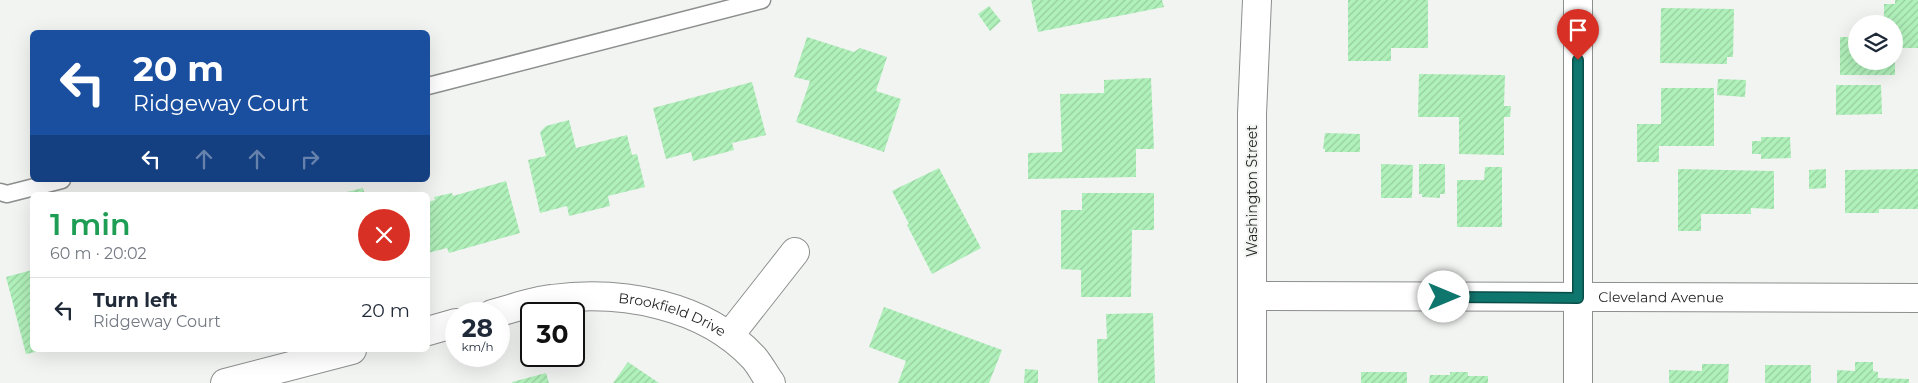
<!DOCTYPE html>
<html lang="en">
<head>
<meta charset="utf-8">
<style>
	:root { --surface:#fff; --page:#f2f2f3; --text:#1f2937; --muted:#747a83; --line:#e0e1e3 }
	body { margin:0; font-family:Montserrat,sans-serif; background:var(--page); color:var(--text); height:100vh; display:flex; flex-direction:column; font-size:19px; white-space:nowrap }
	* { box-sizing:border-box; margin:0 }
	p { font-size:16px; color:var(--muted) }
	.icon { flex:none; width:28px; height:28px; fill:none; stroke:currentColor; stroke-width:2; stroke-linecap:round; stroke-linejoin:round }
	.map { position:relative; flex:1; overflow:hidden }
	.sheet { position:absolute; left:30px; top:192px; width:400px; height:160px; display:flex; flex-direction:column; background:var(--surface); border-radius:8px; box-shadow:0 5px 20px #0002 }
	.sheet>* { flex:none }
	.guide { position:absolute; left:30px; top:30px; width:400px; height:152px; border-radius:8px; box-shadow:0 5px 20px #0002; background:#1a4fa0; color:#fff; overflow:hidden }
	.tools { position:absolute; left:1848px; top:15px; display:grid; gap:10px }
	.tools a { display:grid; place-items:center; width:55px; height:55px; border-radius:50%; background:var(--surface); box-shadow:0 5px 20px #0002; font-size:25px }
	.speed { position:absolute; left:445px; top:302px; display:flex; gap:10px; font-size:25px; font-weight:700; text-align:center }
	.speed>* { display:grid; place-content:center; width:65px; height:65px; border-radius:50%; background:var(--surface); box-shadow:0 5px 20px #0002; line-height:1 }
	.speed small { font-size:12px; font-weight:400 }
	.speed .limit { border:2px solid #111; border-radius:8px; background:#fff; color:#111 }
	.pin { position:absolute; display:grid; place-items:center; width:42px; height:42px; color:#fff; margin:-51px -21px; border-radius:50% 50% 50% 0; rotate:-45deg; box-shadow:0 0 5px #0007 }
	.pin .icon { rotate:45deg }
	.me { position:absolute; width:55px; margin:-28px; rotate:90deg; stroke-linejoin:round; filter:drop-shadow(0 0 4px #0008) }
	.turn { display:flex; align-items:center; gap:18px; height:105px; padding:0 20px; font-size:22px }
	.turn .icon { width:65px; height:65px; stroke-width:2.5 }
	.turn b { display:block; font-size:35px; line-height:42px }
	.lanes { display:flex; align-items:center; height:48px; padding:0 20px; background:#0003; justify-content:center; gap:25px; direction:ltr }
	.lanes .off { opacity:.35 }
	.round { display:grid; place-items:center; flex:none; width:52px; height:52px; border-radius:26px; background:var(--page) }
	.headline { display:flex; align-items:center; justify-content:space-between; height:85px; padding:0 20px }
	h1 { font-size:30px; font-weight:600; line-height:38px; color:#1e9e55 }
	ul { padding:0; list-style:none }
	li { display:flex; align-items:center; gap:15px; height:65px; padding:0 20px; border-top:1px solid var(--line) }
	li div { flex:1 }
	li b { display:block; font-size:19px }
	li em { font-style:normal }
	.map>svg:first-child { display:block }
	.building { fill:url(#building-hatch) }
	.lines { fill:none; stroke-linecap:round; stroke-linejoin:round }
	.lane-casing { stroke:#8c8f8d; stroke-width:19 }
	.street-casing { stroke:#8c8f8d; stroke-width:30 }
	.lane { stroke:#fff; stroke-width:16 }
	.street { stroke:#fff; stroke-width:28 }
	.route-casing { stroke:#0a4d48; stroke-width:12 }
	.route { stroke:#0f766e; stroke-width:9 }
	.labels { text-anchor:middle; stroke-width:4; stroke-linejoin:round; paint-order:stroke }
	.street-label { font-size:14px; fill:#1f201f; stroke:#f2f4f2 }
</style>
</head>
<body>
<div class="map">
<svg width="1918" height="383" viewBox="0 0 1918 383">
	<defs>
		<pattern id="building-hatch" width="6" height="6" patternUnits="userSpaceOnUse" patternTransform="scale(1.25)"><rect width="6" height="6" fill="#b0f0ba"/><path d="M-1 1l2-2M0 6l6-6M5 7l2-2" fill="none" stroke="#97ce9f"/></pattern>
	</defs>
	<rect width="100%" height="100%" fill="#f2f4f2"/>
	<path class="building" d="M 1031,0 L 1162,0 L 1164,7 L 1038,32 Z
		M 1348,0 L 1428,0 L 1428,48 L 1391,48 L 1391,61 L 1348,61 Z
		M 1895,0 L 1918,0 L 1918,48 L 1894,48 L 1894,33 L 1896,24 L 1884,24 L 1884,4 L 1895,4 Z
		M 989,6 L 1001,21 L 990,31 L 978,14 Z
		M 1661,8 L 1734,9 L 1733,57 L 1727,57 L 1727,64 L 1660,63 Z
		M 807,37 L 854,52 L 860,48 L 887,57 L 876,91 L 901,99 L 884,152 L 796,122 L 810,81 L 794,77 Z
		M 1840,37 L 1856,37 L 1856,61 L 1895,61 L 1895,75 L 1840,75 Z
		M 1419,74 L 1505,75 L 1504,106 L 1511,106 L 1510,117 L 1504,117 L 1504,155 L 1459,154 L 1459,117 L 1418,117 Z
		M 1151,78 L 1154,149 L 1136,149 L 1136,177 L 1028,179 L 1028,153 L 1062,152 L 1060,94 L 1104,93 L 1104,80 Z
		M 1718,79 L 1746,80 L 1745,97 L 1717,95 Z
		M 752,82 L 766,135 L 732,143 L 734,150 L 693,161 L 691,152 L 666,159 L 653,108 Z
		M 1836,85 L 1881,85 L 1882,114 L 1836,115 Z
		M 1661,88 L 1714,88 L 1714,146 L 1659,146 L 1659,162 L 1637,162 L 1637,124 L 1661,124 Z
		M 569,120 L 576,148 L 627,135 L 632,155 L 637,154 L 645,187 L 608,196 L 610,206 L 569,216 L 567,206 L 540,213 L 528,160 L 546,156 L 540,132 L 546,126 Z
		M 1325,133 L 1360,134 L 1360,152 L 1325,152 L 1325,149 L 1323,149 Z
		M 1761,137 L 1790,137 L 1791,158 L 1761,159 L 1761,154 L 1752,154 L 1752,141 L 1761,141 Z
		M 1381,164 L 1413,165 L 1412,198 L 1381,198 Z
		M 1419,164 L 1445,164 L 1445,194 L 1440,194 L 1440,198 L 1422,197 L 1422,194 L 1419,194 Z
		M 1485,167 L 1502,167 L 1502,227 L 1457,227 L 1457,180 L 1484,180 Z
		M 939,168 L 981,248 L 932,274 L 907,225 L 909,224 L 892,191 Z
		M 1678,169 L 1774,171 L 1774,209 L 1751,208 L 1751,214 L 1701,214 L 1701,231 L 1678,231 Z
		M 1826,169 L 1826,188 L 1809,189 L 1809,170 Z
		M 1918,169 L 1918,209 L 1879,209 L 1879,213 L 1845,213 L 1845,170 Z
		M 506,181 L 520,233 L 449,253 L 447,248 L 428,253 L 428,202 L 435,200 L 434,197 L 452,193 L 453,196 Z
		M 363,188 L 365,195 L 339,195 L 339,194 Z
		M 1082,193 L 1154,193 L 1154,230 L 1132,230 L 1131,297 L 1081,297 L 1081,270 L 1061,269 L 1061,210 L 1082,210 Z
		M 32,270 L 32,350 L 40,351 L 26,354 L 6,277 Z
		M 884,307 L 1002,350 L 989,383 L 898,383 L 906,361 L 869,347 Z
		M 1153,313 L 1155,383 L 1098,383 L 1097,339 L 1107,339 L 1106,314 Z
		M 628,362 L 659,383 L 613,383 Z
		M 1855,362 L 1873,362 L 1873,371 L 1878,372 L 1878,378 L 1909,379 L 1909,383 L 1837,383 L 1837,370 L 1855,371 Z
		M 1702,364 L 1729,364 L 1728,383 L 1669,383 L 1669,370 L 1702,371 Z
		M 1765,365 L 1811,365 L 1811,383 L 1765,383 Z
		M 1025,369 L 1038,370 L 1038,383 L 1024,383 Z
		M 1361,372 L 1407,372 L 1407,383 L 1361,383 Z
		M 1450,372 L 1468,372 L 1468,376 L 1488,376 L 1488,383 L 1429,383 L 1430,375 L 1450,375 Z
		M 546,373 L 549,383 L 512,383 L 512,382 Z"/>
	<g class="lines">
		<g class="lane-casing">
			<path id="lane" d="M 428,86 L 762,0
				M 0,192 L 7,194 L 62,180"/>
		</g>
		<g class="street-casing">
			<g id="street">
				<path d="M 1578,0 L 1578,383"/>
				<path id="s1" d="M 1252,296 L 1918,298"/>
				<path id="s2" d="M 492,314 C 512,309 532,301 552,299 C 621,290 704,304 754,358 C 760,365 765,375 771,383"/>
				<path d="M 428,331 L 456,323"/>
				<path d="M 729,336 L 795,252"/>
				<path d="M 225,383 L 352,350"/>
				<path d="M 1252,383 L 1252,114 L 1257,0"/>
			</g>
		</g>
		<use href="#lane" class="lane"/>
		<use href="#street" class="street"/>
	</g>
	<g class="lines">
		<g class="route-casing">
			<path id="route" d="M 1444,297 L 1578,298 L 1578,60"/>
		</g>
		<use href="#route" class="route"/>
	</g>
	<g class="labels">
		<g class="street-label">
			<text transform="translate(1252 191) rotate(-90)" y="5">Washington Street</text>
			<text dy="5" stroke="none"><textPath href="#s1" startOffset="409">Cleveland Avenue</textPath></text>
			<text dy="5" stroke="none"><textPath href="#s2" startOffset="185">Brookfield Drive</textPath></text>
		</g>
	</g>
</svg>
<div class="tools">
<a><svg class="icon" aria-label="layers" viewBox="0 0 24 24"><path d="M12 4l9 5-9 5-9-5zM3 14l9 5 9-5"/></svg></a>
</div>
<div class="speed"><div>28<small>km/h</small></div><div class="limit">30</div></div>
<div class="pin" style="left:1578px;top:60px;background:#d93025"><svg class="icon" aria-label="arrive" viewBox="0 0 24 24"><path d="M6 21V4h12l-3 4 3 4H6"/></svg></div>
<svg class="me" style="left:1444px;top:297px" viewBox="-20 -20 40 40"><circle r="19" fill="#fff"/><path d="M0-13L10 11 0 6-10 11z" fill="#0f766e"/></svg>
<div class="guide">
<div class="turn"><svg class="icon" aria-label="left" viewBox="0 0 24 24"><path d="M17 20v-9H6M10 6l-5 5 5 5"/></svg><div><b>20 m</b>Ridgeway Court</div></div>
<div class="lanes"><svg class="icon" aria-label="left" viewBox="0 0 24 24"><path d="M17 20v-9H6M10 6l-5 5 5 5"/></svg><svg class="icon off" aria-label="ahead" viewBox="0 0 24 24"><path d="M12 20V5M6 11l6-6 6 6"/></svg><svg class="icon off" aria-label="ahead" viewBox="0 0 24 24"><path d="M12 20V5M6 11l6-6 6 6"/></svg><svg class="icon off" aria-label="right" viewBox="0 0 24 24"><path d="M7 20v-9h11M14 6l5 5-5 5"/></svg></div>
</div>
<section class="sheet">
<div class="headline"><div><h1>1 min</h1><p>60 m · 20:02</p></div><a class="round" style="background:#d93025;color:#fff"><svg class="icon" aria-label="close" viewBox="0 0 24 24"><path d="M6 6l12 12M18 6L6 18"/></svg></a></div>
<ul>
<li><svg class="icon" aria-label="left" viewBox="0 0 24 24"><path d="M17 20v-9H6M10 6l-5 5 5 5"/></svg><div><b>Turn left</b><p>Ridgeway Court</p></div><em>20 m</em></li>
</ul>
</section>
</div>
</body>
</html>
